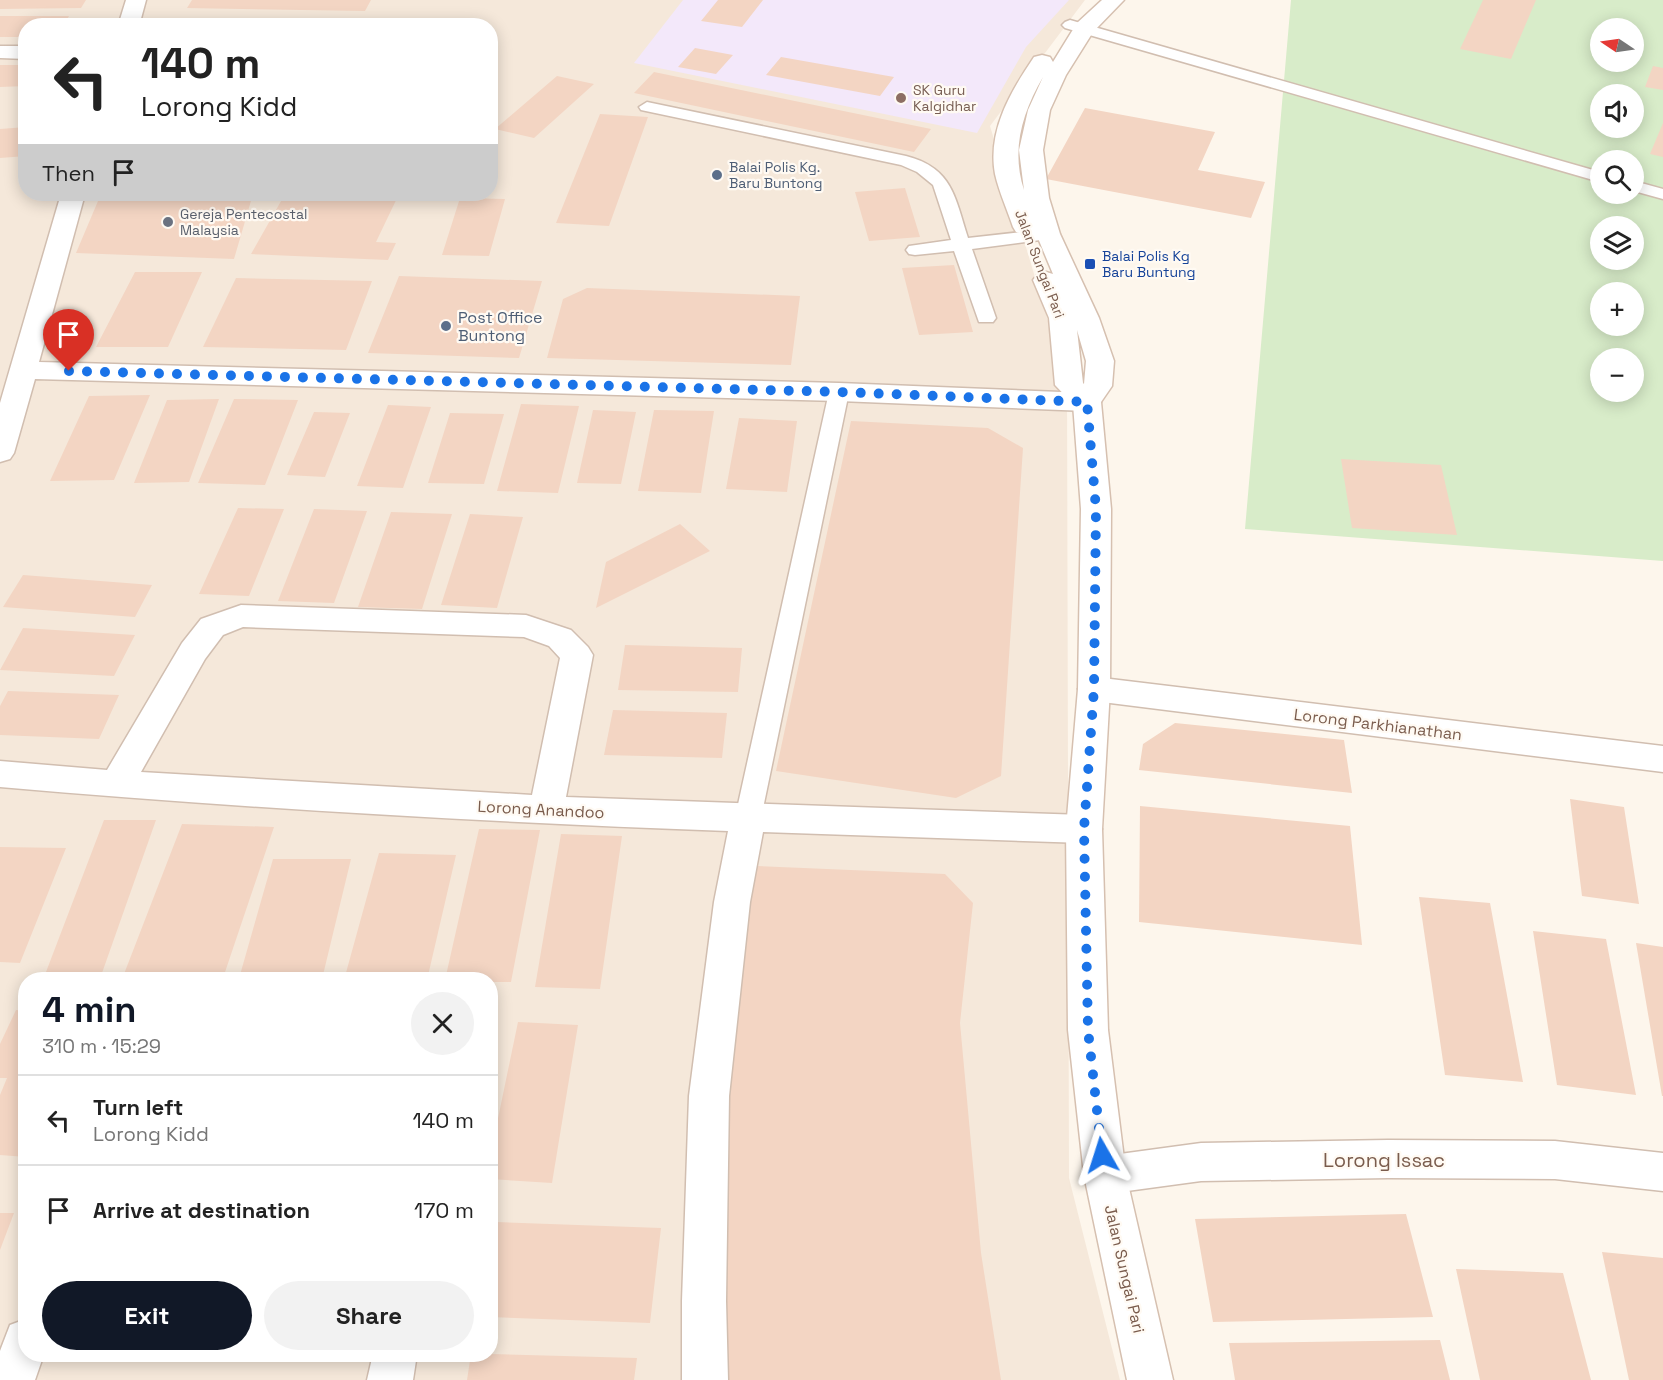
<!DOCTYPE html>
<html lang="en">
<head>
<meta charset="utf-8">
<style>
	:root { --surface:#fff; --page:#f2f2f2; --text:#222; --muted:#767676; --line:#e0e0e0; --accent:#111827 }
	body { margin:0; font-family:"Space Grotesk",sans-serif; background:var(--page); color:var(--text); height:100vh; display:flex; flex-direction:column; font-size:22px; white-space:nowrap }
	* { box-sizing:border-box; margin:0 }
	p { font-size:20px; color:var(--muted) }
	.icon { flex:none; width:33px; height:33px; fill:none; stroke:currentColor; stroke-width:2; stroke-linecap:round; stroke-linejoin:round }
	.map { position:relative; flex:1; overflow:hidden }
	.side { position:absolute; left:18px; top:972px; width:480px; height:390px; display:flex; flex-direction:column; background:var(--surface); border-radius:24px; box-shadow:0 3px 15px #0003 }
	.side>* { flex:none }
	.banner { position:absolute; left:18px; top:18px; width:480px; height:183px; border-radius:24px; box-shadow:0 3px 15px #0003; background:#fff; color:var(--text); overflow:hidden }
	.needle { width:39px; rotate:283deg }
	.controls { position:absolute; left:1590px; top:18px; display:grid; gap:12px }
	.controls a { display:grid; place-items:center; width:54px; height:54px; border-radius:50%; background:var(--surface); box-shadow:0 3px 15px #0003; font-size:30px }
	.pin { position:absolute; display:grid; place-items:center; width:51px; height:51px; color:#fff; margin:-62px -26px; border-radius:50% 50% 50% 0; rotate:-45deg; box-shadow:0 0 6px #0007 }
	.pin .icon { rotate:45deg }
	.me { position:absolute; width:66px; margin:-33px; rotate:354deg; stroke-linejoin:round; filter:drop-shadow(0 0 4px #0008) }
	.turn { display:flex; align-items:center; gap:21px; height:126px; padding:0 24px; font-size:27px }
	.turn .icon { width:78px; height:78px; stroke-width:2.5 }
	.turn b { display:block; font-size:42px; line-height:51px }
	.then { display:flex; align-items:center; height:57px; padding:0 24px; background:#0003; gap:12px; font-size:22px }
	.round { display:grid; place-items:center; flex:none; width:63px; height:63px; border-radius:32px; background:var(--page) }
	.head { display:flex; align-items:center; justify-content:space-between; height:102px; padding:0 24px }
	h1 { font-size:36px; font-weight:600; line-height:45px; color:var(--accent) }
	.cta { display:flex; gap:12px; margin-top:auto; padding:12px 24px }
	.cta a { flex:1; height:69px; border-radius:36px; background:var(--accent); color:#fff; font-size:24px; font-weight:600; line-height:69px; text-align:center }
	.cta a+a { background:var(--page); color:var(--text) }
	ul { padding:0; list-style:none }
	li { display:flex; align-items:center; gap:18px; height:90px; padding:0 24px; border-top:2px solid var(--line) }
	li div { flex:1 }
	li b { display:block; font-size:22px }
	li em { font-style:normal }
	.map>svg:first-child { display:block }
	.residential { fill:#f5e8da; fill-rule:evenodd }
	.education { fill:#f3e8fa }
	.green { fill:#d8ecc9; fill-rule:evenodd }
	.building { fill:#f3d5c3 }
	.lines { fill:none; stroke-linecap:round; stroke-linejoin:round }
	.service-casing { stroke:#d1beb0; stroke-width:3 }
	.minor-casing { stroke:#d1beb0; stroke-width:3 }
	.secondary-casing { stroke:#d6c0b0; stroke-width:3 }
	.service { fill:#fff; fill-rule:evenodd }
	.minor { fill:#fff; fill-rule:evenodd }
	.secondary { fill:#fff; fill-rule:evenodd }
	.route { stroke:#1a73e8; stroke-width:10; stroke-dasharray:0 18 }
	.education-dot { fill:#8d6e63; stroke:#fffaf3; stroke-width:2 }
	.service-dot { fill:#5c6f8a; stroke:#fffaf3; stroke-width:2 }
	.worship-dot { fill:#6b7280; stroke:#fffaf3; stroke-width:2 }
	.transit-dot { fill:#1a4fb4; stroke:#fffaf3; stroke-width:2 }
	.labels { text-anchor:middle; stroke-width:4.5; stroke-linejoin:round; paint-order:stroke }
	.far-education-label { font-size:14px; fill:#785e54; stroke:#fffaf3; text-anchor:start }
	.far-service-label { font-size:14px; fill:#4e5e75; stroke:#fffaf3; text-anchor:start }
	.far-worship-label { font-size:14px; fill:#5b616d; stroke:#fffaf3; text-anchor:start }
	.far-transit-label { font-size:14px; fill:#164399; stroke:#fffaf3; text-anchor:start }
	.far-street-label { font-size:14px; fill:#7a5c4d; stroke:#fffaf3 }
	.service-label { font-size:16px; fill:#4e5e75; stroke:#fffaf3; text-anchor:start }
	.street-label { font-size:16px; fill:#7a5c4d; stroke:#fffaf3 }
	.near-street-label { font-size:20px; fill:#7a5c4d; stroke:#fffaf3 }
</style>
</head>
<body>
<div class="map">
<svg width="1663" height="1380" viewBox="0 0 1663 1380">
	<rect width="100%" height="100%" fill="#fdf6ec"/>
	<path class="residential" d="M 0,0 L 1085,0 L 990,126 L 1067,385 L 1069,1178 L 1120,1380 L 0,1380 ZM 26,26 L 490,26 L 490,194 L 26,194 ZM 26,980 L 490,980 L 490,1354 L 26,1354 Z"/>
	<path class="education" d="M 683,0 L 1069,0 L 1026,47 L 977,133 L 634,63 Z"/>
	<path class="green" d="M 1291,0 L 1663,0 L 1663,561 L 1245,529 ZM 1600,28 L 1634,28 L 1634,62 L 1600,62 ZM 1600,94 L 1634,94 L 1634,128 L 1600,128 ZM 1600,160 L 1634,160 L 1634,194 L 1600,194 ZM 1600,226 L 1634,226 L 1634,260 L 1600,260 ZM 1600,292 L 1634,292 L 1634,326 L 1600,326 ZM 1600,358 L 1634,358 L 1634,392 L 1600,392 Z"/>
	<path class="building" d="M 0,0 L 86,0 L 81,8 L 0,9 Z
		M 192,0 L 371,0 L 365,11 L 187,8 Z
		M 718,0 L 763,0 L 742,27 L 701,21 Z
		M 1483,0 L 1536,0 L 1511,59 L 1460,49 Z
		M 0,16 L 69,16 L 63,26 L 26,26 L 26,37 L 0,37 Z
		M 695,48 L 733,55 L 716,74 L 678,67 Z
		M 781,57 L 894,77 L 880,96 L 766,75 Z
		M 0,65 L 26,65 L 26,86 L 0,87 Z
		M 1653,66 L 1663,68 L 1663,90 L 1645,87 Z
		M 654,72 L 931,129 L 914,152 L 634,93 Z
		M 557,76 L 594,84 L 534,138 L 495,129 Z
		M 1085,108 L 1215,132 L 1198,170 L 1265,182 L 1251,218 L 1046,179 Z
		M 600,114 L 648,117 L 609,226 L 556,223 Z
		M 1663,123 L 1663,157 L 1650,154 Z
		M 26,127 L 26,156 L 0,158 L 0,129 Z
		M 905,188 L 920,237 L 869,241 L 855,192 Z
		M 101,194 L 253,194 L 234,259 L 76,253 Z
		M 285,194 L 399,194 L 376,242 L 396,243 L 388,260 L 251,254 Z
		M 460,198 L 505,199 L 489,256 L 442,255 Z
		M 954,265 L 973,332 L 919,335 L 902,268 Z
		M 135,272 L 202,272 L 168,347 L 96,347 Z
		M 399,276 L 542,281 L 519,358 L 368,353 Z
		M 236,278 L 372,281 L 346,350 L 203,347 Z
		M 587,288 L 800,296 L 791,365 L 547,358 L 563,299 Z
		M 150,395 L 114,480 L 50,481 L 89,396 Z
		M 219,399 L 189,482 L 134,483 L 167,400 Z
		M 234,399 L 298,400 L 265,485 L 198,483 Z
		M 521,404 L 579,406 L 558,493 L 497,491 Z
		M 388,405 L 431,407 L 403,488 L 357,486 Z
		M 593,410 L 636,412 L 621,484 L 577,483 Z
		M 654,410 L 714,411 L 701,493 L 638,491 Z
		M 314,412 L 350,413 L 325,477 L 287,475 Z
		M 450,413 L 504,414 L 484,484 L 428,483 Z
		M 739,418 L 797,421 L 787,492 L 726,489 Z
		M 851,421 L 988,428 L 1023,448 L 1001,776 L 956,798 L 776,771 Z
		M 1341,459 L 1441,465 L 1457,535 L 1352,528 Z
		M 238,508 L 284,509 L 249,596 L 199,594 Z
		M 314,509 L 367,511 L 334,603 L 278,601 Z
		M 391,512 L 452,514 L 422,609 L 358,607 Z
		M 470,514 L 523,517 L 497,608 L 441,605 Z
		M 680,524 L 710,551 L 596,608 L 606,562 Z
		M 23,575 L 152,585 L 135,617 L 3,607 Z
		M 23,628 L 135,635 L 114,676 L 0,670 Z
		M 625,645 L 742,648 L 738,692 L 618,690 Z
		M 8,691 L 119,695 L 99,739 L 0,735 L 0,706 Z
		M 613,710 L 727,713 L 722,758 L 604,755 Z
		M 1175,723 L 1344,740 L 1352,793 L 1139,770 L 1143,744 Z
		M 1570,799 L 1624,807 L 1639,904 L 1582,896 Z
		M 1140,806 L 1350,826 L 1362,945 L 1139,922 Z
		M 104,820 L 156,820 L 102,973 L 46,972 Z
		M 182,824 L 274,827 L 223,978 L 124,974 Z
		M 479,829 L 540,830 L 511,982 L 490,982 L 490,980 L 445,980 Z
		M 561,834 L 622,836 L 600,989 L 535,987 Z
		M 0,847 L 66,848 L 20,963 L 0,962 Z
		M 379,853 L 456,855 L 427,980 L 344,980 Z
		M 273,859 L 351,859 L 323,975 L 240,975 Z
		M 757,866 L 945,874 L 973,903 L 960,1023 L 981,1253 L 1001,1380 L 727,1380 L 718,1272 L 733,989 Z
		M 1419,897 L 1490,903 L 1523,1082 L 1445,1075 Z
		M 1533,931 L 1606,939 L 1636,1095 L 1557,1085 Z
		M 1636,943 L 1663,947 L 1663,1096 L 1662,1096 Z
		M 16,1010 L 26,1011 L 26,1157 L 0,1155 L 0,1095 L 7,1078 L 0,1078 L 0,1044 Z
		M 518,1022 L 578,1025 L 552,1183 L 490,1179 L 490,1157 Z
		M 0,1213 L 14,1213 L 0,1250 Z
		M 1406,1214 L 1433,1317 L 1213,1322 L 1195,1219 Z
		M 496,1222 L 661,1228 L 650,1323 L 490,1317 L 490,1251 Z
		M 1602,1252 L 1663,1258 L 1663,1380 L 1629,1380 Z
		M 1456,1269 L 1563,1273 L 1591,1380 L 1480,1380 Z
		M 1440,1340 L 1450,1380 L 1235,1380 L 1229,1343 Z
		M 471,1354 L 490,1354 L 637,1358 L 634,1380 L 467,1380 Z"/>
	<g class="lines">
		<g class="service-casing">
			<path id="service" d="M 1070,20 L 1600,172 L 1600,182 L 1065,28 L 1062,25 L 1065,22 Z
				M 647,102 L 906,156 C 953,168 955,198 968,238 L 1048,229 L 1054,230 L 1057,234 L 1054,238 L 1048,239 L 972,249 L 996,318 L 993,322 L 979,322 L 954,251 L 915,255 L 909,254 L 906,250 L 909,246 L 951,240 L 933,185 L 917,172 L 901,165 L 641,110 L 639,107 Z
				M 1634,181 L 1663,189 L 1663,199 L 1634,191 Z
				M 839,386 L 846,388 L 849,392 L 761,818 L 757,825 L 748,828 L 739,825 L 735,818 L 829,392 L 832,388 Z"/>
		</g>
		<g class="minor-casing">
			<path id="minor" d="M 126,0 L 146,0 L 139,26 L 118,26 Z
				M 0,46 L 26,46 L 26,59 L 0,58 Z
				M 61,194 L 85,194 L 39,362 L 839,383 L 1087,393 L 1097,396 L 1101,402 L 1097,408 L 1087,411 L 839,401 L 35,379 L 14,453 L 10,459 L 0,462 L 0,403 Z
				M 241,605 L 526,615 L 571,630 L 588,647 L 593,655 L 566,797 L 1084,815 L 1097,819 L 1102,829 L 1097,839 L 1084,843 L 763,832 L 750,902 L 729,1096 L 726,1301 L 728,1380 L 682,1380 L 682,1301 L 689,1096 L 714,902 L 728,831 C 485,822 242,808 0,787 L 0,761 L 107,770 L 182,643 L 201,619 ZM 243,627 L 524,637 L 549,646 L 560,658 L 532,795 L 141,772 L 205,659 L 223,635 Z
				M 1094,677 L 1663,746 L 1663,772 L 1094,701 L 1082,698 L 1078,689 L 1082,680 Z
				M 1388,1140 L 1555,1141 L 1663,1153 L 1663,1191 L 1555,1179 L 1388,1178 L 1201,1181 L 1105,1194 L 1090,1189 L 1084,1175 L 1090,1161 L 1105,1156 L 1201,1143 Z
				M 26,1319 L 26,1354 L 44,1354 L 35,1380 L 0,1380 L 0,1351 L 10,1325 Z
				M 373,1354 L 417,1354 L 413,1380 L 367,1380 Z"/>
		</g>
		<g class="secondary-casing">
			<path id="secondary" d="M 1102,0 L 1124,0 L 1093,32 L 1066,75 L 1050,110 L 1043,150 L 1049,198 L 1060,234 L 1099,318 L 1114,361 L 1112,386 L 1101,402 L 1111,509 L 1110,689 L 1102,829 L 1108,1030 L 1126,1175 L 1173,1380 L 1127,1380 L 1084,1175 L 1068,1030 L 1066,829 L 1078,689 L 1081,509 L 1073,404 L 1055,385 L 1049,318 L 1033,280 L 1037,275 L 1046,272 L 1053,274 L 1035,231 L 1025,234 L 1016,232 L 1013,227 C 1007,209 999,192 995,174 C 987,131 1011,91 1034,57 L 1042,55 L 1050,57 L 1053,62 L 1077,23 ZM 1043,77 L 1028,110 L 1019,150 L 1024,190 C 1011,150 1022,113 1043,77 ZM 1077,330 L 1086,361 L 1084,384 L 1083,383 Z"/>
		</g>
		<use href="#service" class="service"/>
		<use href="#minor" class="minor"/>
		<use href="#secondary" class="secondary"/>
	</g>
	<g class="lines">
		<path class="route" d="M 69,371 L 839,392 L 1087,402 L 1096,509 L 1094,689 L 1084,829 L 1088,1030 L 1102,1155"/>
	</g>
	<circle class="education-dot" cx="901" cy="98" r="6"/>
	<g class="service-dot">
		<circle cx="717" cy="175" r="6"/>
		<circle cx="446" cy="326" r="6"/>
	</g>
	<circle class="worship-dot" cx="168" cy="222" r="6"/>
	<rect class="transit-dot" x="1084" y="258" width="12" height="12" rx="3"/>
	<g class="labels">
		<g class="far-education-label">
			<text x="913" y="95">SK Guru<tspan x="913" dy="16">Kalgidhar</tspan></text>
		</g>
		<g class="far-service-label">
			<text x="729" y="172">Balai Polis Kg.<tspan x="729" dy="16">Baru Buntong</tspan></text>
		</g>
		<g class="far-worship-label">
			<text x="180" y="219">Gereja Pentecostal<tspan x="180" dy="16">Malaysia</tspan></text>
		</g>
		<g class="far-transit-label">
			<text x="1102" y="261">Balai Polis Kg<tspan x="1102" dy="16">Baru Buntung</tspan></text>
		</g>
		<g class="far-street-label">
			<text transform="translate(1040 264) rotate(69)" y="5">Jalan Sungai Pari</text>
		</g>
		<g class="service-label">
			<text x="458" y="323">Post Office<tspan x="458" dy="18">Buntong</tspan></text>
		</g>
		<g class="street-label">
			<text transform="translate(1378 724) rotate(7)" y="6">Lorong Parkhianathan</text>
			<text transform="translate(541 809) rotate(3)" y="6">Lorong Anandoo</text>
			<text transform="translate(1125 1269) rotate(77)" y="6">Jalan Sungai Pari</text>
		</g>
		<g class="near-street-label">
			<text x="1384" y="1167">Lorong Issac</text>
		</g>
	</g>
</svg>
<div class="controls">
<a><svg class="needle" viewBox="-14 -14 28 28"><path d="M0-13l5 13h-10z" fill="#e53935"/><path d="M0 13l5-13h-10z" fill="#767676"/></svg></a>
<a><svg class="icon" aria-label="sound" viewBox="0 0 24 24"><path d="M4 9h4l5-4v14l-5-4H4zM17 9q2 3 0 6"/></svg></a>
<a><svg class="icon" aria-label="search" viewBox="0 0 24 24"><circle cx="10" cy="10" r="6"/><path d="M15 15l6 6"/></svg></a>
<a><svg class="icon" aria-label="layers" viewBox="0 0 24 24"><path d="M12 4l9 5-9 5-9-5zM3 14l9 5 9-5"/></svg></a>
<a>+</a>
<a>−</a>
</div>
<div class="pin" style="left:69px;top:371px;background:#d93025"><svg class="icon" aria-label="arrive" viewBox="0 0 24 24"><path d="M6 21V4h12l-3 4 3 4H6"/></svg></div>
<svg class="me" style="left:1102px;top:1155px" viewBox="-20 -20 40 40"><path d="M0-17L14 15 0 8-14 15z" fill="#1a73e8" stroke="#fff" stroke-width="4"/></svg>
<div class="banner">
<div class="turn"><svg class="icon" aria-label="left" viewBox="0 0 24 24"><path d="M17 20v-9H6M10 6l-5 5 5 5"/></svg><div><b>140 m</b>Lorong Kidd</div></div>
<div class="then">Then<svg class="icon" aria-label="arrive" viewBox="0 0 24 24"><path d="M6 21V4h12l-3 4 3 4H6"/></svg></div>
</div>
<section class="side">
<div class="head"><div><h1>4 min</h1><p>310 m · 15:29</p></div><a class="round"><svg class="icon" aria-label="close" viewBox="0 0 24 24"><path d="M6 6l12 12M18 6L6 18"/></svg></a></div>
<ul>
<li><svg class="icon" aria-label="left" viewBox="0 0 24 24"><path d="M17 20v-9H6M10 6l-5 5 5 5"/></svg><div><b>Turn left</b><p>Lorong Kidd</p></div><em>140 m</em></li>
<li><svg class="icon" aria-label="arrive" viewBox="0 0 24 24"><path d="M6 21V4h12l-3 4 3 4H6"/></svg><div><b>Arrive at destination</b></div><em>170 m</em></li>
</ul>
<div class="cta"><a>Exit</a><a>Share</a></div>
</section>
</div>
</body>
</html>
